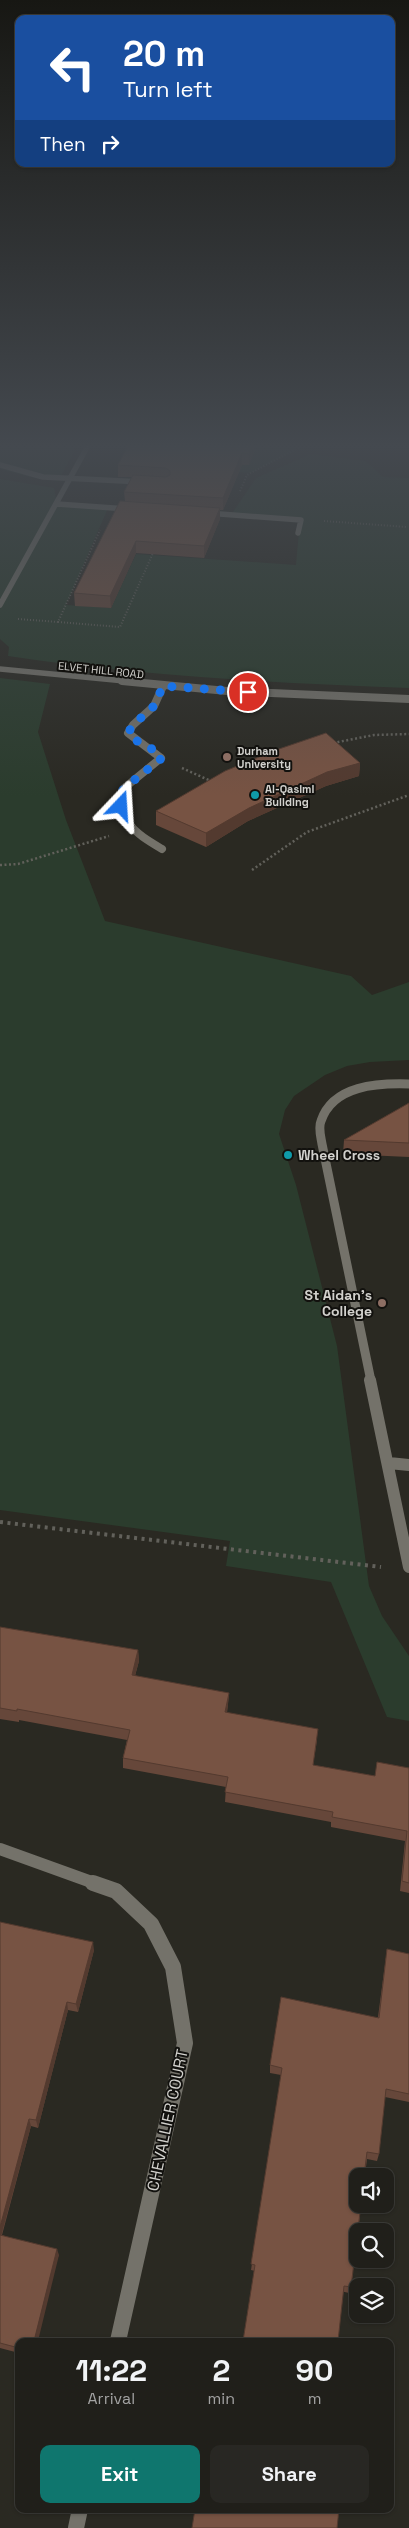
<!DOCTYPE html>
<html lang="en">
<head>
<meta charset="utf-8">
<style>
	:root { --surface:#201f1a; --page:#282723; --text:#f1f3f6; --muted:#a2a2a2; --line:#3d3d39; --accent:#0f766e }
	body { margin:0; font-family:"Space Grotesk",sans-serif; background:var(--page); color:var(--text); height:100vh; display:flex; flex-direction:column; font-size:19px; white-space:nowrap }
	* { box-sizing:border-box; margin:0 }
	p { font-size:16px; color:var(--muted) }
	.icon { flex:none; width:28px; height:28px; fill:none; stroke:currentColor; stroke-width:2; stroke-linecap:round; stroke-linejoin:round }
	.map { position:relative; flex:1; overflow:hidden }
	.panel { position:absolute; left:15px; top:2338px; width:379px; height:175px; display:flex; flex-direction:column; background:var(--surface); border-radius:10px; box-shadow:0 1px 4px #0004,0 0 0 1px var(--line) }
	.panel>* { flex:none }
	.guide { position:absolute; left:15px; top:15px; width:380px; height:152px; border-radius:10px; box-shadow:0 1px 4px #0004,0 0 0 1px var(--line); background:#1a4fa0; color:#fff; overflow:hidden }
	.buttons { position:absolute; left:349px; top:2168px; display:grid; gap:10px }
	.buttons a { display:grid; place-items:center; width:45px; height:45px; border-radius:10px; background:var(--surface); box-shadow:0 1px 4px #0004,0 0 0 1px var(--line); font-size:25px }
	.pin { position:absolute; display:grid; place-items:center; width:42px; height:42px; color:#fff; margin:-21px; border:2px solid #fff; border-radius:50%; box-shadow:0 1px 5px #0007 }
	.me { position:absolute; width:55px; margin:-28px; rotate:20deg; stroke-linejoin:round; filter:drop-shadow(0 0 4px #0008) }
	.turn { display:flex; align-items:center; gap:18px; height:105px; padding:0 25px; font-size:22px }
	.turn .icon { width:65px; height:65px; stroke-width:2.5 }
	.turn b { display:block; font-size:35px; line-height:42px }
	.then { display:flex; align-items:center; height:48px; padding:0 25px; background:#0003; gap:10px; font-size:19px }
	.eta { display:flex; justify-content:space-evenly; align-items:center; height:85px; text-align:center }
	.eta b { font-size:30px; font-weight:700; line-height:35px }
	.cta { display:flex; gap:10px; margin-top:auto; padding:10px 25px }
	.cta a { flex:1; height:58px; border-radius:10px; background:var(--accent); color:#fff; font-size:20px; font-weight:700; line-height:58px; text-align:center }
	.cta a+a { background:var(--page); color:var(--text) }
	.map>svg:first-child { display:block }
	.green { fill:#2b3c2d }
	.lines { fill:none; stroke-linecap:round; stroke-linejoin:round }
	.path-far2 { stroke:#62615b; stroke-width:2; stroke-dasharray:1 2; stroke-linecap:butt }
	.path-far1 { stroke:#62615b; stroke-width:2.5; stroke-dasharray:2 2.5; stroke-linecap:butt }
	.path { stroke:#62615b; stroke-width:4; stroke-dasharray:3 4.5; stroke-linecap:butt }
	.lane-far3 { stroke:#74726a; stroke-width:5.5 }
	.lane-far2 { stroke:#74726a; stroke-width:8 }
	.lane-far1 { stroke:#74726a; stroke-width:9 }
	.lane { stroke:#74726a; stroke-width:12 }
	.street-far3 { stroke:#74726a; stroke-width:5.5 }
	.street-far2 { stroke:#74726a; stroke-width:8 }
	.street-far1 { stroke:#74726a; stroke-width:12 }
	.street { stroke:#74726a; stroke-width:16 }
	.wall { fill:#66473a }
	.shaded-wall { fill:#533a2f }
	.building { fill:#775343; stroke:#533a2f }
	.route { stroke:#1a73e8; stroke-width:9; stroke-dasharray:0 16.2 }
	.education-dot { fill:#8d6e63; stroke:#12110e; stroke-width:2 }
	.culture-dot { fill:#0f9aa8; stroke:#12110e; stroke-width:2 }
	.labels { text-anchor:middle; stroke-width:4; stroke-linejoin:round; paint-order:stroke }
	.far-street-label { font-size:11px; fill:#d2d1cd; stroke:#12110e }
	.far-poi-label { font-size:11px; font-weight:bold; fill:#d2d1cd; stroke:#12110e; text-anchor:start }
	.poi-label { font-size:14px; font-weight:bold; fill:#d2d1cd; stroke:#12110e; text-anchor:start }
	.near-street-label { font-size:16px; fill:#d2d1cd; stroke:#12110e }
</style>
</head>
<body>
<div class="map">
<svg width="409" height="2528" viewBox="0 0 409 2528">
	<rect width="100%" height="100%" fill="#2a2922"/>
	<path class="green" d="M 0,442 L 79,442 L 59,480 L 30,477 L 0,469 Z
		M 226,442 L 298,448 L 251,473 L 206,470 L 209,463 L 249,465 L 253,453 Z
		M 311,454 L 365,461 L 383,477 L 409,478 L 409,688 C 274,683 142,676 8,656 L 9,647 L 0,639 L 0,479 L 54,488 L 57,504 L 108,508 L 66,605 L 111,608 L 136,554 L 296,565 L 300,520 L 231,515 L 256,478 Z
		M 0,678 L 50,684 L 38,732 L 66,820 L 105,921 L 351,976 L 372,995 L 409,982 L 409,1060 L 370,1062 L 347,1066 L 325,1075 L 294,1096 L 285,1110 L 279,1134 L 296,1185 L 337,1346 L 369,1586 L 382,1616 L 409,1656 L 409,1721 L 387,1717 L 331,1582 L 226,1566 L 230,1541 L 0,1510 Z"/>
	<g class="lines">
		<path class="path-far2" d="M 240,491 L 247,475 L 298,448 L 300,442
			M 324,521 L 407,527
			M 18,619 L 58,622 L 100,530
			M 58,622 L 120,627 L 153,553"/>
		<path class="path-far1" d="M 333,743 L 374,735 L 409,734
			M 182,768 L 213,782
			M 0,865 L 18,864 L 109,836
			M 252,870 L 307,832 L 409,795"/>
		<path class="path" d="M 0,1522 L 381,1567"/>
		<path class="lane-far3" d="M 0,465 L 43,477 L 143,482
			M 57,504 L 128,509
			M 207,513 L 301,520 L 298,533
			M 0,605 L 90,442"/>
		<path class="lane-far2" d="M 162,849 C 134,832 120,824 123,789 L 161,758 L 128,733 L 133,725 L 154,706 L 163,686"/>
		<path class="lane-far1" d="M 371,1381 L 322,1144 C 321,1137 318,1128 321,1121 C 333,1085 378,1083 409,1084"/>
		<path class="lane" d="M 370,1380 L 409,1567
			M 389,1463 L 409,1465"/>
		<path class="street-far3" d="M 0,669 L 135,682"/>
		<path class="street-far2" d="M 122,681 L 227,691 L 409,699"/>
		<path class="street-far1" d="M 0,1849 L 97,1884"/>
		<path class="street" d="M 93,1883 L 116,1891 L 151,1924 L 173,1967 L 185,2043 L 118,2341
			M 76,2528 L 80,2509"/>
	</g>
	<path class="wall" d="M 130,442 L 287,442 L 286,446 L 257,444 L 249,465 L 242,465 L 223,510 L 220,510 L 220,519 L 204,558 L 136,553 L 111,608 L 75,606 L 74,593 L 125,501 L 124,492 L 132,477 L 118,477 L 118,465 Z
		M 360,763 L 359,776 L 326,786 L 248,821 L 206,847 L 156,825 L 156,811 Z
		M 409,1103 L 409,1157 L 343,1154 L 344,1140 Z
		M 0,1627 L 138,1650 L 139,1661 L 135,1676 L 229,1693 L 228,1704 L 227,1713 L 317,1740 L 313,1765 L 375,1776 L 409,1768 L 409,1893 L 400,1891 L 405,1841 L 331,1827 L 331,1822 L 225,1802 L 226,1787 L 123,1768 L 123,1758 L 127,1740 L 19,1720 L 19,1722 L 0,1719 Z
		M 0,1922 L 94,1950 L 78,2012 L 68,2010 L 38,2128 L 31,2126 L 2,2235 L 59,2255 L 19,2341 L 19,2353 L 0,2348 Z
		M 387,1949 L 409,1954 L 409,2102 L 385,2097 L 379,2154 L 377,2161 L 367,2159 L 351,2287 L 349,2293 L 251,2270 L 281,2075 L 270,2073 L 270,2065 L 378,2017 Z"/>
	<path class="shaded-wall" d="M 254,442 L 257,442 L 257,444 L 249,465 L 249,454 Z
		M 242,453 L 242,465 L 223,510 L 223,498 Z
		M 220,508 L 220,519 L 204,558 L 204,546 Z
		M 136,541 L 136,553 L 111,608 L 110,596 Z
		M 360,763 L 359,776 L 326,786 L 248,821 L 206,847 L 206,833 L 249,808 L 327,772 Z
		M 138,1650 L 139,1661 L 132,1686 L 132,1675 Z
		M 229,1693 L 228,1704 L 225,1723 L 225,1712 Z
		M 93,1942 L 94,1950 L 78,2012 L 76,2004 Z
		M 67,2002 L 68,2010 L 38,2128 L 36,2120 Z
		M 29,2119 L 31,2126 L 0,2240 L 0,2227 Z
		M 57,2249 L 59,2255 L 38,2341 L 34,2341 Z"/>
	<path class="building" d="M 130,442 L 254,442 L 249,454 L 242,453 L 223,498 L 124,492 L 133,475 L 166,477 L 170,475 L 170,471 L 166,468 L 118,465 Z
		M 120,501 L 220,508 L 204,546 L 136,541 L 110,596 L 74,593 Z
		M 326,733 L 360,763 L 327,772 L 249,808 L 206,833 L 156,811 L 225,771 L 276,750 Z
		M 409,1103 L 409,1143 L 344,1140 Z
		M 0,1627 L 138,1650 L 132,1675 L 229,1693 L 225,1712 L 318,1729 L 313,1765 L 375,1776 L 377,1762 L 409,1768 L 409,1883 L 402,1881 L 407,1831 L 332,1817 L 333,1812 L 225,1792 L 228,1777 L 123,1758 L 130,1730 L 17,1709 L 17,1711 L 0,1708 Z
		M 0,1922 L 93,1942 L 76,2004 L 67,2002 L 36,2120 L 29,2119 L 0,2227 Z
		M 387,1949 L 409,1954 L 409,2094 L 386,2089 L 379,2154 L 367,2152 L 364,2176 L 358,2176 L 358,2204 L 361,2204 L 351,2287 L 344,2286 L 338,2341 L 243,2341 L 255,2265 L 251,2264 L 282,2068 L 270,2065 L 281,1997 L 379,2018 Z
		M 0,2235 L 57,2249 L 34,2341 L 19,2341 L 19,2348 L 0,2343 Z
		M 195,2509 L 339,2509 L 337,2528 L 192,2528 Z"/>
	<linearGradient id="sky" x2="0" y2="1"><stop stop-color="#171713"/><stop offset="0.56" stop-color="#44494f"/><stop offset="1" stop-color="#44494f" stop-opacity="0"/></linearGradient>
	<rect width="409" height="796" fill="url(#sky)"/>
	<g class="lines">
		<path class="route" d="M 121,806 L 123,789 L 162,758 C 154,746 137,745 128,733 L 133,725 L 154,706 L 163,686 L 248,692"/>
	</g>
	<g class="education-dot">
		<circle cx="227" cy="757" r="5"/>
		<circle cx="382" cy="1303" r="5"/>
	</g>
	<g class="culture-dot">
		<circle cx="255" cy="795" r="5"/>
		<circle cx="288" cy="1155" r="5"/>
	</g>
	<g class="labels">
		<g class="far-street-label">
			<text transform="translate(101 670) rotate(6)" y="4">ELVET HILL ROAD</text>
		</g>
		<g class="far-poi-label">
			<text x="237" y="755">Durham<tspan x="237" dy="13">University</tspan></text>
			<text x="265" y="793">Al-Qasimi<tspan x="265" dy="13">Building</tspan></text>
		</g>
		<g class="poi-label">
			<text x="298" y="1160">Wheel Cross</text>
			<text x="372" y="1300" text-anchor="end">St Aidan's<tspan x="372" dy="16">College</tspan></text>
		</g>
		<g class="near-street-label">
			<text transform="translate(167 2120) rotate(-78)" y="6">CHEVALLIER COURT</text>
		</g>
	</g>
</svg>
<div class="buttons">
<a><svg class="icon" aria-label="sound" viewBox="0 0 24 24"><path d="M4 9h4l5-4v14l-5-4H4zM17 9q2 3 0 6"/></svg></a>
<a><svg class="icon" aria-label="search" viewBox="0 0 24 24"><circle cx="10" cy="10" r="6"/><path d="M15 15l6 6"/></svg></a>
<a><svg class="icon" aria-label="layers" viewBox="0 0 24 24"><path d="M12 4l9 5-9 5-9-5zM3 14l9 5 9-5"/></svg></a>
</div>
<div class="pin" style="left:248px;top:692px;background:#d93025"><svg class="icon" aria-label="arrive" viewBox="0 0 24 24"><path d="M6 21V4h12l-3 4 3 4H6"/></svg></div>
<svg class="me" style="left:121px;top:806px" viewBox="-20 -20 40 40"><path d="M0-17L14 15 0 8-14 15z" fill="#1a73e8" stroke="#fff" stroke-width="4"/></svg>
<div class="guide">
<div class="turn"><svg class="icon" aria-label="left" viewBox="0 0 24 24"><path d="M17 20v-9H6M10 6l-5 5 5 5"/></svg><div><b>20 m</b>Turn left</div></div>
<div class="then">Then<svg class="icon" aria-label="right" viewBox="0 0 24 24"><path d="M7 20v-9h11M14 6l5 5-5 5"/></svg></div>
</div>
<section class="panel">
<div class="eta">
<div><b>11:22</b><p>Arrival</p></div>
<div><b>2</b><p>min</p></div>
<div><b>90</b><p>m</p></div>
</div>
<div class="cta"><a>Exit</a><a>Share</a></div>
</section>
</div>
</body>
</html>
